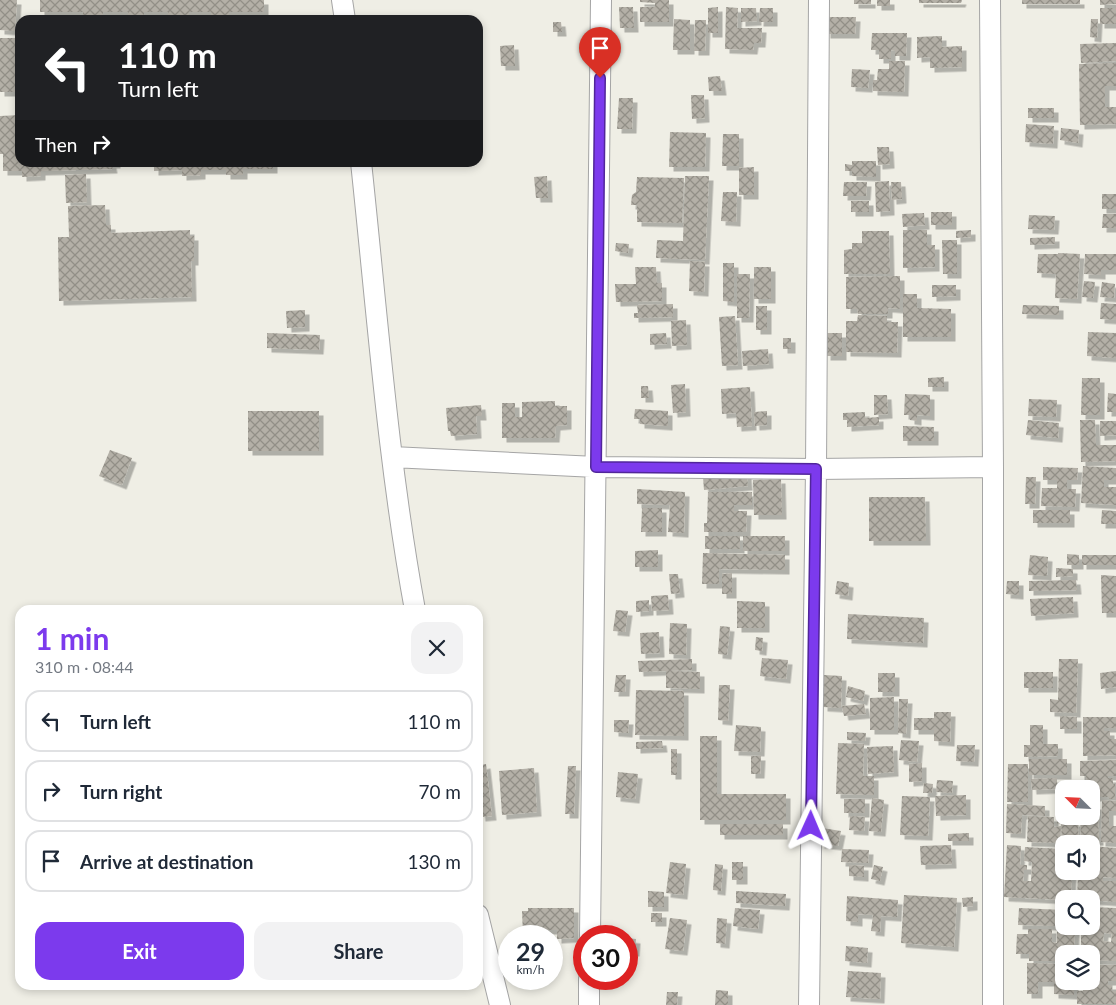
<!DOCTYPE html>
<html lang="en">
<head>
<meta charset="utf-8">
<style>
	:root { --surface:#fff; --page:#f2f2f3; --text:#1f2937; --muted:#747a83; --line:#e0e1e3; --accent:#7c3aed }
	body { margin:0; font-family:Lato,sans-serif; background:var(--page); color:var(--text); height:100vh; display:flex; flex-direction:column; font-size:19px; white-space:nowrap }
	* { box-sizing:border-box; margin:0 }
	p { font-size:16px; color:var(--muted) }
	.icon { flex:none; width:28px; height:28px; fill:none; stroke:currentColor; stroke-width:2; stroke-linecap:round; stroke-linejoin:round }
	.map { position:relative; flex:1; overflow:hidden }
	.details { position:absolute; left:15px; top:605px; width:468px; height:385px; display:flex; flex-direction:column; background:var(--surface); border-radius:15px; box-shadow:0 2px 8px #0003 }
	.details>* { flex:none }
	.banner { position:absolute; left:15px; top:15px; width:468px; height:152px; border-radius:15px; box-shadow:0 2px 8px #0003; background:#202124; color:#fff; overflow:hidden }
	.needle { width:32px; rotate:294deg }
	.buttons { position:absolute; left:1055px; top:780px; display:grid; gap:10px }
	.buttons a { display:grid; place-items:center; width:45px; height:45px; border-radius:10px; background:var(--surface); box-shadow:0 2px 8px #0003; font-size:25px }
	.speed { position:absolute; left:498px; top:925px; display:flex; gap:10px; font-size:25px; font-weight:700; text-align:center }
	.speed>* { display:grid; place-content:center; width:65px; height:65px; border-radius:50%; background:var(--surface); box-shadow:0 2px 8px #0003; line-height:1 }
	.speed small { font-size:12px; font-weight:400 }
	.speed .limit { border:8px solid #d22; background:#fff; color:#111 }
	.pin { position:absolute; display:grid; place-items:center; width:42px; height:42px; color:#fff; margin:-51px -21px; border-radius:50% 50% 50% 0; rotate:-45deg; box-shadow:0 0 5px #0007 }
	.pin .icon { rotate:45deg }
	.me { position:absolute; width:55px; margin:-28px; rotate:1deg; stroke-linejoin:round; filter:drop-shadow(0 0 4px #0008) }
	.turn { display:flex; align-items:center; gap:18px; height:105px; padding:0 20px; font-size:22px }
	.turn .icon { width:65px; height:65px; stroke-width:2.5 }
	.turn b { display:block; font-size:35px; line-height:42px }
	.then { display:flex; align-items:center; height:48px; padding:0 20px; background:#0003; gap:10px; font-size:19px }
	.round { display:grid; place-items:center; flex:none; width:52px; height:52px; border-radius:15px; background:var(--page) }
	.headline { display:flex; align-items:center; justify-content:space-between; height:85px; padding:0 20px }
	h1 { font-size:30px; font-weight:700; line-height:38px; color:var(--accent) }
	.primary-button { display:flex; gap:10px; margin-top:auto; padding:10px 20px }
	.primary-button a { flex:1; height:58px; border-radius:15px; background:var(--accent); color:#fff; font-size:20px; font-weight:700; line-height:58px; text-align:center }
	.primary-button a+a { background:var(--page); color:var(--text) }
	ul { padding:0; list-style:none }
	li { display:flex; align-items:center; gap:15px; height:62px; margin:0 10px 8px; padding:0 10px; border:2px solid var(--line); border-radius:15px }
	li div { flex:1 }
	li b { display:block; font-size:19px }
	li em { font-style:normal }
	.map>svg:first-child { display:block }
	.building { fill:url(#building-cross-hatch); fill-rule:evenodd; filter:url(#shadow) }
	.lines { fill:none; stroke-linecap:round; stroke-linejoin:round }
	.street-casing { stroke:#a5a5a5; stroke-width:22 }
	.street { stroke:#fff; stroke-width:20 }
	.route-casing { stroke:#51269a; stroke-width:12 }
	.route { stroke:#7c3aed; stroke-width:9 }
</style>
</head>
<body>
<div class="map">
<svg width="1116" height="1005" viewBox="0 0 1116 1005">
	<defs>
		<pattern id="building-cross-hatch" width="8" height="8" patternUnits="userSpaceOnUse" patternTransform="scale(1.25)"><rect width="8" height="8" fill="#b4b0a7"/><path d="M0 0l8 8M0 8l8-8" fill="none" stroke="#928f87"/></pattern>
		<filter id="shadow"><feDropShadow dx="4.5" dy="4.5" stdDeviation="0" flood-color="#0004"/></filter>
	</defs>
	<rect width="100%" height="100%" fill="#efeee5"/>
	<path class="building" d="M 0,0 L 17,0 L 15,31 L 0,30 Z
		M 40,0 L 264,0 L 264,12 L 229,12 L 229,19 L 211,19 L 211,12 L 189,12 L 189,19 L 168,19 L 168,12 L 144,12 L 144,19 L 128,19 L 128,12 L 103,12 L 103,18 L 83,18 L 83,12 L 40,12 Z
		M 640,0 L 669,0 L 669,22 L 640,22 L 640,7 L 655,7 L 655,3 L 640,2 Z
		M 854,0 L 871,0 L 871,4 L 854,4 Z
		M 877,0 L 890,0 L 890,6 L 877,6 Z
		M 919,0 L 962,0 L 961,3 L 919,3 Z
		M 1022,0 L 1080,0 L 1080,4 L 1022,4 Z
		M 1100,0 L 1116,0 L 1116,4 L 1100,5 Z
		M 619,7 L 633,7 L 634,28 L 620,28 Z
		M 718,7 L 718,33 L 708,33 L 708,8 Z
		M 726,7 L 738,8 L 737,28 L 762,28 L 761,43 L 754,43 L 753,50 L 725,49 Z
		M 741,8 L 756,8 L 757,21 L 741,22 Z
		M 760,8 L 773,8 L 773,22 L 759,22 Z
		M 1100,8 L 1116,8 L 1116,24 L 1100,24 Z
		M 826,17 L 856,17 L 855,34 L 826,34 Z
		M 674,19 L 690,20 L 690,50 L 673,50 Z
		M 1091,19 L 1098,19 L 1097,38 L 1090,37 Z
		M 695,20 L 706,20 L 705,51 L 694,51 Z
		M 553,22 L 561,22 L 562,32 L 553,32 Z
		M 872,33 L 907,33 L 906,56 L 895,56 L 895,51 L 891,50 L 891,59 L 879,59 L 879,50 L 871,50 Z
		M 942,36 L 942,47 L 962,46 L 962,67 L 930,68 L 930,57 L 917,58 L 917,37 Z
		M 0,38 L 20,38 L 20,92 L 0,92 Z
		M 1116,43 L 1116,61 L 1081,63 L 1080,44 Z
		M 514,45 L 515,66 L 501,66 L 500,46 Z
		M 889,61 L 905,61 L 904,92 L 873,91 L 873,80 L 877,80 L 878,69 L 889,69 Z
		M 1116,63 L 1116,86 L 1105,86 L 1105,107 L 1116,107 L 1116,124 L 1080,125 L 1079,64 Z
		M 852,69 L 870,70 L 868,88 L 851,87 Z
		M 720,76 L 722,91 L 709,91 L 708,77 Z
		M 691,95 L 704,95 L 705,118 L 692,119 Z
		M 619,98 L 633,98 L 632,129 L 617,129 Z
		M 1028,108 L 1054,108 L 1054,118 L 1028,118 Z
		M 20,115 L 20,162 L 116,162 L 116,164 L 112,164 L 113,169 L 41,171 L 41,176 L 22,177 L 22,171 L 3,171 L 3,154 L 0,154 L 0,116 Z
		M 1026,124 L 1054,126 L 1053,144 L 1025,142 Z
		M 1061,128 L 1079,130 L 1078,143 L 1060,140 Z
		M 670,132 L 706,133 L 705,167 L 669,167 Z
		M 723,134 L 739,134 L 739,166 L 722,166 Z
		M 877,147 L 889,147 L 890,164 L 878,165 Z
		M 852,161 L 876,161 L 876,177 L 852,176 L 852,171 L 845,171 L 845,164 L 852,165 Z
		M 154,162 L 273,162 L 273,169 L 243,169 L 243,175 L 226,175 L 226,170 L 201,170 L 201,175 L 182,176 L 182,170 L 154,171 Z
		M 754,167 L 754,195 L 739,195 L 739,168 Z
		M 86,174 L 87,202 L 66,203 L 65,175 Z
		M 547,176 L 548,198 L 536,198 L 534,177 Z
		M 685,176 L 709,176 L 705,260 L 656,258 L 657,240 L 683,241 Z
		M 637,177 L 684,178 L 682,223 L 637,222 L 637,205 L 631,205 L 632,195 L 636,192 Z
		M 889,181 L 890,211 L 876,212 L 875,182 Z
		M 844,182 L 867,182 L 866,196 L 843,196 Z
		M 891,182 L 901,182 L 902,199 L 892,200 Z
		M 723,192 L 737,192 L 736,222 L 721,221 Z
		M 1102,194 L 1116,194 L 1116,209 L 1102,209 Z
		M 851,201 L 869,201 L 869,212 L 851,212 Z
		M 105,205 L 106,225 L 111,225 L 111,233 L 190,230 L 190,236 L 194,236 L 194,261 L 191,261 L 192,297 L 59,301 L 58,237 L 69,237 L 68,206 Z
		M 931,212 L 952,212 L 952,225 L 931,225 Z
		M 924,213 L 925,225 L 903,227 L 902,214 Z
		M 1103,214 L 1116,214 L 1116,228 L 1102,228 Z
		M 1029,215 L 1055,216 L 1054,230 L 1028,229 Z
		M 903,230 L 927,230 L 927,245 L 935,245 L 935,267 L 903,268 Z
		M 971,230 L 971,237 L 956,238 L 956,231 Z
		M 862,231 L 889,231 L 890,274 L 844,274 L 844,250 L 852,249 L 852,243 L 862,243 Z
		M 1055,237 L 1055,244 L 1030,245 L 1030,238 Z
		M 942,240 L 957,240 L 957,274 L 943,274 Z
		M 616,243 L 629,244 L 628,253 L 615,251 Z
		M 1058,253 L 1080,254 L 1077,299 L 1055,298 L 1056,274 L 1037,273 L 1038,254 L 1058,254 Z
		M 1085,254 L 1116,254 L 1116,270 L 1101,270 L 1101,275 L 1084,274 Z
		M 690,261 L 705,262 L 704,292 L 689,291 Z
		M 723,263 L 734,263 L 734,302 L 723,301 Z
		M 635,267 L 656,267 L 657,283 L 662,283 L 662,301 L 616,302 L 615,284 L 636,284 Z
		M 754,267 L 771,267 L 771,299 L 754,299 Z
		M 737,274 L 750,274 L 749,318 L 737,318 Z
		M 900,276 L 900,309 L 888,308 L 888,314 L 858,314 L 857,309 L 846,309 L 846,277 Z
		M 1084,281 L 1095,282 L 1093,298 L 1082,297 Z
		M 1102,282 L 1115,284 L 1114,298 L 1100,297 Z
		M 932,285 L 956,285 L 956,296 L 932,297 Z
		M 903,294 L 917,294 L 917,308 L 951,309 L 951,337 L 903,337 Z
		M 1101,303 L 1116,304 L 1116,320 L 1100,319 Z
		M 673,304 L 673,317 L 634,318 L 634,313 L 638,313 L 637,305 Z
		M 1023,305 L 1059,306 L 1059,315 L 1022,314 Z
		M 756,306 L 767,306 L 767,330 L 756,330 Z
		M 305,310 L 305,327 L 287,328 L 286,311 Z
		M 858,315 L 887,316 L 887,322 L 898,322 L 897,353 L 846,352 L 846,321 L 857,321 Z
		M 735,316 L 738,365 L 722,366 L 719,317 Z
		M 686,320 L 687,345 L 672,346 L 671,321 Z
		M 1088,332 L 1116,333 L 1116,358 L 1087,356 Z
		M 267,333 L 320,335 L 319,350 L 267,348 Z
		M 666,333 L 667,344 L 650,345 L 650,334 Z
		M 827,333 L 842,333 L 842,356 L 826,356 Z
		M 783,338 L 791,338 L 791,349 L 783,349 Z
		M 768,349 L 769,364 L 743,366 L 742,351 Z
		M 944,377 L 944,387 L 928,387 L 928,378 Z
		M 1082,378 L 1100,378 L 1100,415 L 1081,415 Z
		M 685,384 L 686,412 L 673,413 L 671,385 Z
		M 641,386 L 648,386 L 649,398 L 641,398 Z
		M 750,387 L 752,426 L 737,427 L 736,413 L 722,414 L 721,389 Z
		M 1108,393 L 1116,394 L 1116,412 L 1107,412 Z
		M 905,394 L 930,395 L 930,416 L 917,415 L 917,421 L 910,420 L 910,415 L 904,415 Z
		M 874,395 L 887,395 L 888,414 L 874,415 Z
		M 1029,399 L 1057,400 L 1056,417 L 1028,416 Z
		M 555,401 L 555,406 L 567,406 L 567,425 L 556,426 L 555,438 L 502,438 L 502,403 L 515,403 L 515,417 L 522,417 L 522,402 Z
		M 481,405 L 482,416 L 476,416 L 477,434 L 451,436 L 450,431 L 448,431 L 446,408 Z
		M 635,409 L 668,411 L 668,426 L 640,424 L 640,419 L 634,419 Z
		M 248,411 L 319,411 L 319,451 L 248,451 Z
		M 767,411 L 767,425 L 755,426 L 754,412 Z
		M 865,412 L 865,418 L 879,417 L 879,425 L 847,427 L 847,420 L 843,420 L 843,413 Z
		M 1028,420 L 1059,423 L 1058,438 L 1026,435 Z
		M 1080,420 L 1095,420 L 1096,445 L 1116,445 L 1116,461 L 1081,462 Z
		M 1100,421 L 1116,421 L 1116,435 L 1100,436 Z
		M 903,426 L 934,427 L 934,441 L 903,441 Z
		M 110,450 L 132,458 L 122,485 L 99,476 Z
		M 1083,466 L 1116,468 L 1116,480 L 1104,480 L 1104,487 L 1116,487 L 1116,505 L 1081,503 Z
		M 1043,467 L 1078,468 L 1077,480 L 1067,480 L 1067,489 L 1076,489 L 1075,507 L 1041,506 L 1042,488 L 1057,488 L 1057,480 L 1043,480 Z
		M 747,474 L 748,486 L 704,490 L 703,477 Z
		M 1026,477 L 1036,477 L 1035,504 L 1025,504 Z
		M 781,479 L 782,515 L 754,515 L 753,480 Z
		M 637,489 L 685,492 L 684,533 L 668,532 L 670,505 L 637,504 Z
		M 708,492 L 752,492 L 752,505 L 734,505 L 734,511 L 747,511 L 746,532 L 704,532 L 704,523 L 707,523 Z
		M 869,497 L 925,497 L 926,541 L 869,541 Z
		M 642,508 L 662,508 L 662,532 L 641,532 Z
		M 1033,510 L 1070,510 L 1070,523 L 1033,523 Z
		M 1102,510 L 1116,511 L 1116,524 L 1101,524 Z
		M 705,536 L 740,536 L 740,549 L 705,549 Z
		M 743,536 L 785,536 L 785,551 L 743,551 Z
		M 658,550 L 658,567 L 635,567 L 635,551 Z
		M 703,553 L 785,555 L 785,570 L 719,569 L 719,584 L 702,584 Z
		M 1067,554 L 1079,555 L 1079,565 L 1067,565 Z
		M 1030,555 L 1048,557 L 1047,576 L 1028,575 Z
		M 1082,555 L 1116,555 L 1116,565 L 1082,565 Z
		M 1056,568 L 1073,569 L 1073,576 L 1056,577 Z
		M 732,573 L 732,594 L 722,594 L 722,574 Z
		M 669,574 L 678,574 L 680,593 L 671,594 Z
		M 1101,575 L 1116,576 L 1116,613 L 1102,613 Z
		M 1076,580 L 1077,590 L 1029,591 L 1029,581 Z
		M 837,581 L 849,583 L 848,596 L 835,594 Z
		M 1007,581 L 1019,581 L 1019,595 L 1006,594 Z
		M 668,595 L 669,610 L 652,611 L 651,596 Z
		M 1073,597 L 1074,613 L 1031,616 L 1030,599 Z
		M 649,600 L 649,611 L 636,612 L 636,601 Z
		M 737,601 L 765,602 L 765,628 L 737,628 Z
		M 616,610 L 628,611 L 625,632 L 613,631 Z
		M 848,614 L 924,618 L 923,643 L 847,639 Z
		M 670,623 L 687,624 L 686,655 L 669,654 Z
		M 720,626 L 730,627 L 727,655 L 718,654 Z
		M 659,632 L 660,653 L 641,654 L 640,633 Z
		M 756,637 L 763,638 L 762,651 L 755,650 Z
		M 762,658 L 788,660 L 786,679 L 760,676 Z
		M 692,659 L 692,670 L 668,671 L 700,672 L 700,689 L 666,688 L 666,671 L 639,672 L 638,661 Z
		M 1059,659 L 1078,659 L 1076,713 L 1050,712 L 1050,699 L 1058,700 Z
		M 1116,671 L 1116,687 L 1101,689 L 1100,673 Z
		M 1024,672 L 1053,672 L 1053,688 L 1024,688 Z
		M 878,673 L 895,673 L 895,692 L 878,692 Z
		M 616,675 L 626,675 L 625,692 L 614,692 Z
		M 824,675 L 842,676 L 841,708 L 823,707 Z
		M 719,685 L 730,685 L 728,721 L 718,720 Z
		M 848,686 L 865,691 L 863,701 L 846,697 Z
		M 636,690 L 684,691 L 684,736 L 635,735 Z
		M 894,697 L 894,730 L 870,730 L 870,698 Z
		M 899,699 L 908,699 L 906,734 L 898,733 Z
		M 864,704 L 866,714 L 844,716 L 842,706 Z
		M 934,712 L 951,712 L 950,742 L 934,741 L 934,730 L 914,730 L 914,718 L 934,718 Z
		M 1060,716 L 1077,717 L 1077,729 L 1060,729 Z
		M 1083,717 L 1116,717 L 1116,728 L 1104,728 L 1104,731 L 1110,731 L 1110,739 L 1116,739 L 1116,755 L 1083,756 Z
		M 614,720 L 629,720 L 628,733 L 614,732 Z
		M 736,725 L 761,727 L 760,752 L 734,751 Z
		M 1030,725 L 1043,725 L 1043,744 L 1058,744 L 1058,756 L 1024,757 L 1024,745 L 1030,745 Z
		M 847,732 L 866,733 L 865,741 L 847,740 Z
		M 700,736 L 717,736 L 717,794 L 786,794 L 786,820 L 700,820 Z
		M 901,740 L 919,741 L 917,762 L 899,760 Z
		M 662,741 L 663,748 L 636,749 L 636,742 Z
		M 838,743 L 864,744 L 863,776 L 874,776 L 874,795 L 836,794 Z
		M 957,745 L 975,745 L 974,762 L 956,761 Z
		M 893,746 L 894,772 L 868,774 L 867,747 Z
		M 671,749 L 677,749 L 677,775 L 671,775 Z
		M 751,756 L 761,756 L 760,774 L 751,774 Z
		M 1029,759 L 1067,759 L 1067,775 L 1029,775 Z
		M 1116,760 L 1116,776 L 1108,776 L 1108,778 L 1113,778 L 1113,784 L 1115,784 L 1115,799 L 1109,799 L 1109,797 L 1094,797 L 1095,790 L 1087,789 L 1086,776 L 1080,776 L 1080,761 Z
		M 922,763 L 922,781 L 909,782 L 909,764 Z
		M 486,764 L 492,816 L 481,817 L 478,794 L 478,766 Z
		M 1008,764 L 1028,764 L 1028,802 L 1007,802 Z
		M 568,766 L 576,766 L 574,814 L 565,814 Z
		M 534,768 L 537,812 L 502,815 L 499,771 Z
		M 618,772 L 638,774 L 635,799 L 616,797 Z
		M 1057,778 L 1057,789 L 1032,790 L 1031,779 Z
		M 937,780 L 953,781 L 952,793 L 936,792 Z
		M 924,783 L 933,784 L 932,793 L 923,793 Z
		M 966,795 L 966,815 L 936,816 L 935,796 Z
		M 902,796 L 930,797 L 928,836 L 900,835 Z
		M 872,798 L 884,800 L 881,832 L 869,831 Z
		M 844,799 L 865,799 L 865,813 L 844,813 Z
		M 1102,800 L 1116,801 L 1116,811 L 1109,811 L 1109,826 L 1116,826 L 1116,843 L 1101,842 Z
		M 1007,804 L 1045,806 L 1045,816 L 1022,815 L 1021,834 L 1006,833 Z
		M 1091,805 L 1098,805 L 1099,841 L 1081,842 L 1080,816 L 1091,816 Z
		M 1057,814 L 1064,814 L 1064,816 L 1074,816 L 1074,822 L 1078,822 L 1079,844 L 1062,844 L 1061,823 L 1057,824 Z
		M 850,816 L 865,817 L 864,831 L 849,830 Z
		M 1028,816 L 1054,817 L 1054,827 L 1061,826 L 1060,843 L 1027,842 Z
		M 720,824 L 783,824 L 783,835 L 720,835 Z
		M 822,828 L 841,831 L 838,846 L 820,844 Z
		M 969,833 L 969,841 L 948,841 L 948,834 Z
		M 951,845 L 952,864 L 921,865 L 920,846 Z
		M 1007,845 L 1021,846 L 1020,865 L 1027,865 L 1027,870 L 1024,870 L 1023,881 L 1031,881 L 1032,862 L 1024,861 L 1025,847 L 1064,849 L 1064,871 L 1072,871 L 1071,899 L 1064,900 L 1004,897 Z
		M 1091,846 L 1116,848 L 1116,878 L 1103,877 L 1103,881 L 1116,881 L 1116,902 L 1077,899 L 1078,871 L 1091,871 Z
		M 842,849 L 869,850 L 868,863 L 841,862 Z
		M 670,862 L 686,864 L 683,895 L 666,893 Z
		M 732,862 L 743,862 L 743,880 L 732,880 Z
		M 715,864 L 723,865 L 721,891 L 713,890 Z
		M 849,865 L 864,866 L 864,877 L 849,876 Z
		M 874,865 L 883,867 L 880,881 L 871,879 Z
		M 648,891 L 664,892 L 664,907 L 648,907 Z
		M 736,891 L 786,894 L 785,906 L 736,903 Z
		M 904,895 L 957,898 L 954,947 L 901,943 Z
		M 847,896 L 898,900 L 897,917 L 881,916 L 880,932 L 871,931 L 873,915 L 858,914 L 858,922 L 846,921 Z
		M 973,897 L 973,906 L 963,907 L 962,898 Z
		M 1091,907 L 1116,908 L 1116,961 L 1091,960 L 1091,954 L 1081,954 L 1081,926 L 1091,926 ZM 1104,933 L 1112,934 L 1111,942 L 1103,941 Z
		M 528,908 L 574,908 L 574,938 L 557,939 L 557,930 L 536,930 L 537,936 L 523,936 L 522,911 L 528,911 Z
		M 735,908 L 760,910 L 758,929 L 733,926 Z
		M 1019,908 L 1064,910 L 1064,926 L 1079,926 L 1079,929 L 1075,930 L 1074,954 L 1064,954 L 1064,961 L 1029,961 L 1029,954 L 1016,954 L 1017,934 L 1028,934 L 1028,929 L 1052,929 L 1052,942 L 1057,943 L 1057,926 L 1018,925 Z
		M 651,913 L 662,913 L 662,922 L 651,922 Z
		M 670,918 L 687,920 L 683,951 L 665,949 Z
		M 717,918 L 727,919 L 725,944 L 716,943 Z
		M 626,938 L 636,939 L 635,952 L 626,952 Z
		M 846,946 L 868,948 L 867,963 L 845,961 Z
		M 1027,963 L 1064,964 L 1064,981 L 1074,981 L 1074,995 L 1054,994 L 1054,982 L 1038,982 L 1038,994 L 1027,994 Z
		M 1091,965 L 1116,965 L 1116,981 L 1108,981 L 1108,985 L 1112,985 L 1112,991 L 1116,991 L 1116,1004 L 1077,1004 L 1077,991 L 1083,991 L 1083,981 L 1091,981 Z
		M 848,971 L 881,973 L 880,999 L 846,997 Z
		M 716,990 L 728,991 L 728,1005 L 715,1005 Z
		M 667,992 L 678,992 L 677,1005 L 666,1005 Z"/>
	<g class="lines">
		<g class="street-casing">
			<path id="street" d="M 342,0 L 345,20
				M 990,0 L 993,467 L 993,1005
				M 361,162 C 377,312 388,463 415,610
				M 392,457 L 596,467 L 816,469 L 993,467
				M 478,915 L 500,1005
				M 590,936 L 601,0
				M 589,1005 L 589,979
				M 809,1005 L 816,469 L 819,0"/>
		</g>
		<use href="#street" class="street"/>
	</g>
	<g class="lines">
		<g class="route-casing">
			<path id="route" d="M 600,78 L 596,467 L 816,469 L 811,826"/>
		</g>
		<use href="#route" class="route"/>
	</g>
</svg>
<div class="buttons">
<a><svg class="needle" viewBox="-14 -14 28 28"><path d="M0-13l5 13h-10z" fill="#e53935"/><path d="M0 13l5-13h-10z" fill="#747a83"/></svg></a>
<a><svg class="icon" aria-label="sound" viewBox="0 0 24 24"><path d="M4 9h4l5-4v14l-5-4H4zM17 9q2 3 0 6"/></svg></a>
<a><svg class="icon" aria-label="search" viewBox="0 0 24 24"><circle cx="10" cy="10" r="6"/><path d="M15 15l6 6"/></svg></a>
<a><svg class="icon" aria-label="layers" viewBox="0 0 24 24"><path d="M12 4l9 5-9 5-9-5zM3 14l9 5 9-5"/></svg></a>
</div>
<div class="speed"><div>29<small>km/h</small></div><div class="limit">30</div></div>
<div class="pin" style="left:600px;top:78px;background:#d93025"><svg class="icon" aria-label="arrive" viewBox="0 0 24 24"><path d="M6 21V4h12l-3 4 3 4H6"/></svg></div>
<svg class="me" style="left:811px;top:826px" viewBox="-20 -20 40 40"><path d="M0-17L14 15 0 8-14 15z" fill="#7c3aed" stroke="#fff" stroke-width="4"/></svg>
<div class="banner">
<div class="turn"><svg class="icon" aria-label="left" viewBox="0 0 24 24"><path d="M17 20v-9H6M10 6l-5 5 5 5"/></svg><div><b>110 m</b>Turn left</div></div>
<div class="then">Then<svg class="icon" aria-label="right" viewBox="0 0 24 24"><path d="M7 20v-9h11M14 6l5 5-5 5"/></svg></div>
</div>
<section class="details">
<div class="headline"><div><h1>1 min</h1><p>310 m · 08:44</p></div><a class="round"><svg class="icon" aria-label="close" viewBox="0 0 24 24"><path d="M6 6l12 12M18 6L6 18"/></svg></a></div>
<ul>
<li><svg class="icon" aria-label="left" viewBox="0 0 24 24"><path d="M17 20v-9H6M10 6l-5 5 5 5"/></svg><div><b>Turn left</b></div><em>110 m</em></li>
<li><svg class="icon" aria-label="right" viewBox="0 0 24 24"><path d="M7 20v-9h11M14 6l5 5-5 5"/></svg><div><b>Turn right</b></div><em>70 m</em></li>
<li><svg class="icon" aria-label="arrive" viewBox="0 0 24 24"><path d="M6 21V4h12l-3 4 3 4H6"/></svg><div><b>Arrive at destination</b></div><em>130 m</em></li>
</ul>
<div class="primary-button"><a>Exit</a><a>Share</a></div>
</section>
</div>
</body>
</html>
